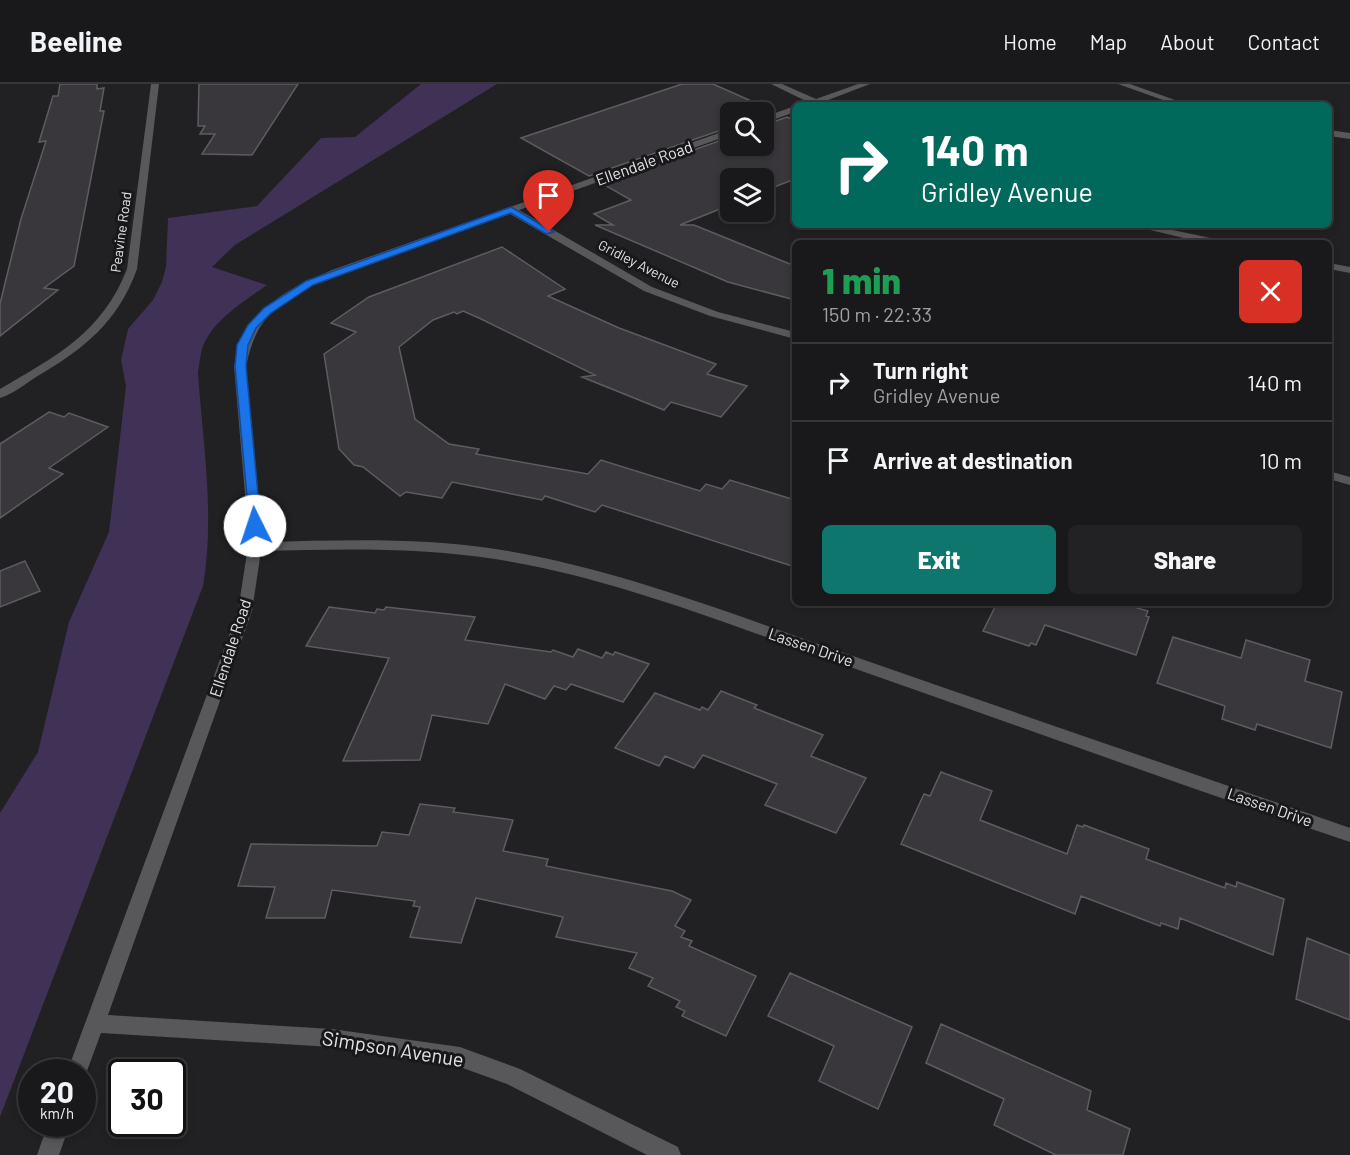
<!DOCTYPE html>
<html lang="en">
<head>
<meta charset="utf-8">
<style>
	:root { --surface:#19181a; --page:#222123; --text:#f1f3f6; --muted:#9fa0a2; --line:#373739; --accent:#0f766e }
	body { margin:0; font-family:Barlow,sans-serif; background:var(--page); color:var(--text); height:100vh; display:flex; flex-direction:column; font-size:22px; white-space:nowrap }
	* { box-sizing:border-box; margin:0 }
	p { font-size:20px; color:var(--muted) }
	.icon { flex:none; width:33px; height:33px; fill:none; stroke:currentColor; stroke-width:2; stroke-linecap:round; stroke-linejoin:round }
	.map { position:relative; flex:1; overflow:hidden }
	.panel { position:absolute; left:792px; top:156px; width:540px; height:366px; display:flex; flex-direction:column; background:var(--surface); border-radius:9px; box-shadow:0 3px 9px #0003,0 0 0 2px var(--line) }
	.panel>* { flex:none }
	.banner { position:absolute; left:792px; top:18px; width:540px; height:126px; border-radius:9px; box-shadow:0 3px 9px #0003,0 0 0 2px var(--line); background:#00695c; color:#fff; overflow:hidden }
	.buttons { position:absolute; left:720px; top:18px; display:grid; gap:12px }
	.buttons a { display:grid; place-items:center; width:54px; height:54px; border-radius:9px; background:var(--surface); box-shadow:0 3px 9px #0003,0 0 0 2px var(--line); font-size:30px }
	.speed { position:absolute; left:18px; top:975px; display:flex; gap:12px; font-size:30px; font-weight:700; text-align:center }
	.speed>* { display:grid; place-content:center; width:78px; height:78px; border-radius:50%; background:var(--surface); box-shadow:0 3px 9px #0003,0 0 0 2px var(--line); line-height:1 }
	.speed small { font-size:15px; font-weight:400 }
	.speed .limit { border:3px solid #111; border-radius:9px; background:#fff; color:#111 }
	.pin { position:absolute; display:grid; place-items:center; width:51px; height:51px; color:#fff; margin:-62px -26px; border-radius:50% 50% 50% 0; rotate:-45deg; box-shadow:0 0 6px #0007 }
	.pin .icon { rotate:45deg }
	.me { position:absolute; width:66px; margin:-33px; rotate:356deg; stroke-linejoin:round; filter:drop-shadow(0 0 4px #0008) }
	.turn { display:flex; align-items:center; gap:21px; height:126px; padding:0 30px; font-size:27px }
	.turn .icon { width:78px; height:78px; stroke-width:2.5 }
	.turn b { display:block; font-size:42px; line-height:51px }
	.round { display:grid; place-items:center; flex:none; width:63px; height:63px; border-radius:9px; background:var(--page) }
	.overview { display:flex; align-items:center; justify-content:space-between; height:102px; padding:0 30px }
	h1 { font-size:36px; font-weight:800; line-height:45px; color:#1e9e55 }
	.cta { display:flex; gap:12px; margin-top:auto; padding:12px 30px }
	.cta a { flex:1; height:69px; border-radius:9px; background:var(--accent); color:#fff; font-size:24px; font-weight:800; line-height:69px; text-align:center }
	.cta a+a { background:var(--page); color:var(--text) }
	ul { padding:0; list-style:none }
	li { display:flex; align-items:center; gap:18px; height:78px; padding:0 30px; border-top:2px solid var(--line) }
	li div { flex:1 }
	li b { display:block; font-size:22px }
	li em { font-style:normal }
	header { display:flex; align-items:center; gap:36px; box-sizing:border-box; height:84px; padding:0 30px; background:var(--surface); border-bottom:2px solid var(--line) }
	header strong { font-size:28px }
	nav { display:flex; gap:33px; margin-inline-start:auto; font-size:21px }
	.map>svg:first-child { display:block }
	.green { fill:#3f3256 }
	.building { fill:#39373b; stroke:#5d5c60; stroke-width:1.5 }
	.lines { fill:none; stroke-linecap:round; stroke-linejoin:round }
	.minor { fill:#58585a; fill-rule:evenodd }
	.route { fill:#1a73e8; stroke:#114b97; stroke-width:1.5 }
	.labels { text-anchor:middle; stroke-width:6; stroke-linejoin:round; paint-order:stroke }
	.far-street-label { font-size:14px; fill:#e2e1e4; stroke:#18171a }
	.street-label { font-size:16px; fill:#e2e1e4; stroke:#18171a }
	.near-street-label { font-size:20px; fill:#e2e1e4; stroke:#18171a }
</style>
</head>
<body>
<header>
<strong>Beeline</strong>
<nav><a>Home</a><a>Map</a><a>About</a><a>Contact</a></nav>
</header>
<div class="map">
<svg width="1350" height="1071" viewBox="0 0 1350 1071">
	<rect width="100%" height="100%" fill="#212023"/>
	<path class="green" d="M 421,0 L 497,0 L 235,161 L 212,183 L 267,201 C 243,218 212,236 202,265 C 200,273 199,282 198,289 C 203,359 215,432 203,502 L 0,1033 L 0,729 L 38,668 L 69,538 L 109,448 L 126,302 L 121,276 L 128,245 L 153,216 L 162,198 L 166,183 L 168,134 L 257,122 L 321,54 L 355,53 Z"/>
	<path class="building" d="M 60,0 L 97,0 L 97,5 L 104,4 L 100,27 L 104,27 L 74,182 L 44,204 L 58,206 L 0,252 L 0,220 L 6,195 L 21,135 L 46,57 L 39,58 L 53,12 L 58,12 Z
		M 199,0 L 298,0 L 252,71 L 202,70 L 215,50 L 200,50 L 205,42 L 198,42 Z
		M 682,0 L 713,0 L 774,27 L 764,31 L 764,28 L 730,28 L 730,43 L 589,92 L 521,54 Z
		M 787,33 L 795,37 L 795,95 L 764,107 L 764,94 L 730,94 L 730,121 L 680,141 L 694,141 L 795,182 L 795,216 L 728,198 L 595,141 L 613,141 L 594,130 L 631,116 L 601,99 L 730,53 L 730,62 L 764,62 L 764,41 Z
		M 502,163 L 565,205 L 548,212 L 619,244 L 716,280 L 707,290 L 747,302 L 721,333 L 671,318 L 664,326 L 582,293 L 595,291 L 479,234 L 463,227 L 457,230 L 454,228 L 433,236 L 399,263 L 415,335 L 449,360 L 479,365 L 476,370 L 588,390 L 601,376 L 700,407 L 706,400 L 722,405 L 730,396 L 795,416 L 795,483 L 602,421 L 595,428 L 545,412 L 542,416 L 452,398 L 442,414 L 406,408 L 400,412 L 363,383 L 354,381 L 339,365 L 324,270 L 356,248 L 331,239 L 369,213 Z
		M 49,328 L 64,333 L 69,329 L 108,343 L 49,384 L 63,390 L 0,434 L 0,360 Z
		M 25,477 L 40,507 L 0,523 L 0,487 Z
		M 997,519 L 1120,519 L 1148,527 L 1146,532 L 1149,533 L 1136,571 L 1045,541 L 1036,561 L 1031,559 L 1029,562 L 983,547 Z
		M 329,523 L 375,529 L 377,525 L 384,526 L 386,523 L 475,533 L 465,556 L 551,568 L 553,566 L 573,573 L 578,565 L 602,574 L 606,568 L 613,571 L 615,568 L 649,580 L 623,618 L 571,600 L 566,606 L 554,602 L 545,615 L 505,600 L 488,640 L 432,631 L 420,676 L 343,677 L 389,574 L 306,562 Z
		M 1173,553 L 1241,574 L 1246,556 L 1310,576 L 1305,597 L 1342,608 L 1331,664 L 1257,640 L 1255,646 L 1222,635 L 1225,622 L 1157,599 Z
		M 721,607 L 757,621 L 754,624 L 823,651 L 811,672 L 866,694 L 836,749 L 765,721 L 777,700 L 703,671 L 694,684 L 665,672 L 659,682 L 615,664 L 655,609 L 700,626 L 702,623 L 708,626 Z
		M 941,688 L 992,707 L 980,736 L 1067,770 L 1077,741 L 1083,743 L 1084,741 L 1149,765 L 1146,775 L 1225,804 L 1226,799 L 1236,803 L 1237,798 L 1284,815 L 1273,871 L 1180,834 L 1178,845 L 1161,839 L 1160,842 L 1081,812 L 1075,830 L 901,760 L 924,710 L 930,712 Z
		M 420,720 L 455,724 L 453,728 L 513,736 L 503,767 L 548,775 L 546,782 L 672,807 L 691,816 L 675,842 L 685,847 L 681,853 L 692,857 L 689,862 L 756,892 L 726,952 L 682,932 L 685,927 L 676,923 L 680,917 L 648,902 L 653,894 L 629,884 L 637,869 L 556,853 L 563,833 L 476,814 L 461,859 L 410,853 L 420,823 L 413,822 L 415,817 L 332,806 L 325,834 L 266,834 L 275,803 L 238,802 L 251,760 L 377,762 L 382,748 L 409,751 Z
		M 1307,854 L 1350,871 L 1350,936 L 1296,915 Z
		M 790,889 L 912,943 L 878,1025 L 819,997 L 834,962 L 768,932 Z
		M 941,940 L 1091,1007 L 1087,1026 L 1130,1045 L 1123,1071 L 1056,1071 L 994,1041 L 1004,1015 L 926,979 Z"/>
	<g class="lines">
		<path class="minor" d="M 151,0 L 159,0 L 137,185 C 118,238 84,265 36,293 C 25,300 13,310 0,314 L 0,305 C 56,272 102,249 127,185 Z
			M 771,0 L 782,0 L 816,15 L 858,0 L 870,0 L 823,18 L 821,21 L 803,21 L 808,18 Z
			M 1118,0 L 1130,0 L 1189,21 L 1177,21 Z
			M 795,22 L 795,28 L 764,39 L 764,33 Z
			M 730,45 L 730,51 L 519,126 L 652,203 L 718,228 L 795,248 L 795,255 L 710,232 L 644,207 L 510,130 C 473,143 435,156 398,169 C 354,185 297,199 265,236 C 254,250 250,265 246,282 L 263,458 C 340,456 419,453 496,465 C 617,484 734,531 850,571 C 1016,629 1183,686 1350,744 L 1350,758 C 1177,700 1005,637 833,577 C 722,538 611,493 495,475 C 418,463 339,465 261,467 L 252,527 L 108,931 L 332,945 L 460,963 L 520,985 L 678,1063 L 681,1071 L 647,1071 L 507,1000 L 460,983 L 332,963 L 101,949 L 84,995 L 82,996 L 82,988 L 67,988 L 238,527 L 249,456 L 234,282 C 247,225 282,208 332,186 Z
			M 1329,46 L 1350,49 L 1350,55 L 1329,52 Z
			M 1129,141 L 1149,141 L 1220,156 L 1225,159 L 1205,159 Z
			M 1329,179 L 1350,183 L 1350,189 L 1329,185 Z
			M 1329,387 L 1350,393 L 1350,401 L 1329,395 Z
			M 48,1040 L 70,1040 L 59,1071 L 37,1071 Z"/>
	</g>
	<path class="route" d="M 511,123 L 554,148 L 546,150 L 511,129 L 313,201 L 271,229 L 256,244 L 248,261 L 246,282 L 261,442 L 259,445 L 250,445 L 235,282 L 237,261 L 248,241 L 264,224 L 306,197 Z"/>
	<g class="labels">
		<g class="far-street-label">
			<text transform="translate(121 148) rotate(-82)" y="5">Peavine Road</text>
			<text transform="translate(639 180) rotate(27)" y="5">Gridley Avenue</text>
		</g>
		<g class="street-label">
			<text transform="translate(644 79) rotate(-20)" y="6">Ellendale Road</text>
			<text transform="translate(811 563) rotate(19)" y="6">Lassen Drive</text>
			<text transform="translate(230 564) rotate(-72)" y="6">Ellendale Road</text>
			<text transform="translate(1270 723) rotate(19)" y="6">Lassen Drive</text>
		</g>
		<g class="near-street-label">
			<text transform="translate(393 965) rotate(9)" y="7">Simpson Avenue</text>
		</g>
	</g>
</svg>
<div class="buttons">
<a><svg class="icon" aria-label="search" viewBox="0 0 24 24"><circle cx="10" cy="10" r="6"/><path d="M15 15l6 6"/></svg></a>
<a><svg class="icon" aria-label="layers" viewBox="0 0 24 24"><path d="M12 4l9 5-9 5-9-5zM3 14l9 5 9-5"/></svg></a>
</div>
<div class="speed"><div>20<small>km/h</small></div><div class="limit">30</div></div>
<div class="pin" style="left:549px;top:148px;background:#d93025"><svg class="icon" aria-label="arrive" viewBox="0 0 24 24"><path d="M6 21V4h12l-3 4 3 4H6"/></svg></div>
<svg class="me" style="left:255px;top:442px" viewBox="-20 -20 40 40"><circle r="19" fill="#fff"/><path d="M0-13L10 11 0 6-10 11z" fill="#1a73e8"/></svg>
<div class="banner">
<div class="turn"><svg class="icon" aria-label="right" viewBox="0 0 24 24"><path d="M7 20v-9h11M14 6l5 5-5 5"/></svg><div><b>140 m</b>Gridley Avenue</div></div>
</div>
<section class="panel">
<div class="overview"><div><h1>1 min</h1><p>150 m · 22:33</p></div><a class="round" style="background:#d93025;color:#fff"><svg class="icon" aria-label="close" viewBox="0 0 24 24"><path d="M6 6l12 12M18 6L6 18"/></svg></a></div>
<ul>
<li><svg class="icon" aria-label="right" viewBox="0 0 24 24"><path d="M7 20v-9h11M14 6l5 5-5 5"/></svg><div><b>Turn right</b><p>Gridley Avenue</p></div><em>140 m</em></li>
<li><svg class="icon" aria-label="arrive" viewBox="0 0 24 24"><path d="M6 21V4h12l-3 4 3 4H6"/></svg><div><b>Arrive at destination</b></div><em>10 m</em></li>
</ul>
<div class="cta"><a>Exit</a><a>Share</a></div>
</section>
</div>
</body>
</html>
